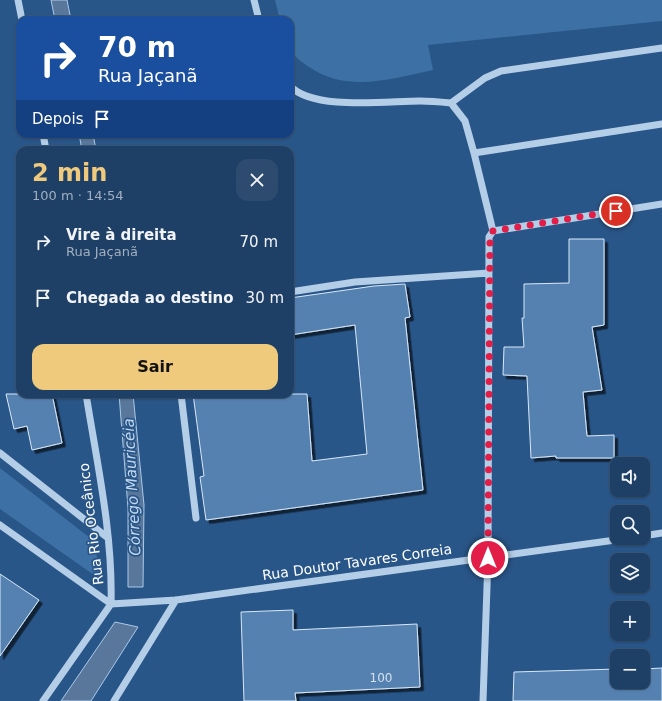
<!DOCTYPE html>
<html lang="pt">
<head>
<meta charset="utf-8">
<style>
	:root { --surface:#1f4066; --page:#2c4b6f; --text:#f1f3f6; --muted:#a1afbf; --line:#3c597a; --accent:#f0ca7c }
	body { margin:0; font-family:"DejaVu Sans",sans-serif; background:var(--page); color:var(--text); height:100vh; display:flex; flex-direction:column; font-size:15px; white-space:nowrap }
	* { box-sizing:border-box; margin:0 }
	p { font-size:13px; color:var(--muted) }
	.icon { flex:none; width:22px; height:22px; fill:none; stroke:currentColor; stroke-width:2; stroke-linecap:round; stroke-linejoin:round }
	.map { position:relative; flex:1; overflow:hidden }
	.sheet { position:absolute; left:16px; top:146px; width:278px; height:252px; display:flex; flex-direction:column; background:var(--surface); border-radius:12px; box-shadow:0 1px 3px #0004,0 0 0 1px var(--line) }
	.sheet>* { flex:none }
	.top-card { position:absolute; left:16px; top:16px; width:278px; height:122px; border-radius:12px; box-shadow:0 1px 3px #0004,0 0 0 1px var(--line); background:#1a4fa0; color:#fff; overflow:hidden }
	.buttons { position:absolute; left:610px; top:457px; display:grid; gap:8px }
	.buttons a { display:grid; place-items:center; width:40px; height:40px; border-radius:8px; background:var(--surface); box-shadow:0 1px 3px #0004,0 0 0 1px var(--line); font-size:20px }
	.pin { position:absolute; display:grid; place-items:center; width:34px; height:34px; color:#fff; margin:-17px; border:2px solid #fff; border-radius:50%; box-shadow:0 1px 4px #0007 }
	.me { position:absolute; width:44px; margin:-22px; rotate:0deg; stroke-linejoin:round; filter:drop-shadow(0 0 3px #0008) }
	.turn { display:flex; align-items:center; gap:14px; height:84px; padding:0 16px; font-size:18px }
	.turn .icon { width:52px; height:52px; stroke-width:2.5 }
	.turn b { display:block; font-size:28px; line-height:34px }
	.then { display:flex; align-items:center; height:38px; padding:0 16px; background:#0003; gap:8px; font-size:15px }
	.round { display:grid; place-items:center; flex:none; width:42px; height:42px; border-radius:12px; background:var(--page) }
	.overview { display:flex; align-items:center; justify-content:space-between; height:68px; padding:0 16px }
	h1 { font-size:24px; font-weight:700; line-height:30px; color:var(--accent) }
	.cta { display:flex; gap:8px; margin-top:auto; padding:8px 16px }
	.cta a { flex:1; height:46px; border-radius:12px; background:var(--accent); color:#111; font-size:16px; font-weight:700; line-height:46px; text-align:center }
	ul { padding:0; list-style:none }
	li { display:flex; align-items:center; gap:12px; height:56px; padding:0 16px }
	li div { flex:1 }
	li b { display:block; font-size:15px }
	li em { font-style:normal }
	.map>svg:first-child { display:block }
	.green { fill:#3d70a4 }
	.water { fill:#58779a; stroke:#aac9e9 }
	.building { fill:#5581b1; stroke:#d9e8f7; filter:url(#shadow) }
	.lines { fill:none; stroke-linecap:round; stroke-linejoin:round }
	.minor { stroke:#b5cee8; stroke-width:7 }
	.route { stroke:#e11d48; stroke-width:7; stroke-dasharray:0 12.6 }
	.labels { text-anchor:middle; stroke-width:3.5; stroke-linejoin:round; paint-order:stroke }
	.number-label { font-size:12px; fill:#d4e0ec }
	.street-label { font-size:14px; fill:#fff; stroke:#295688 }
	.water-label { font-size:15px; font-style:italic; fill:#c1d8f0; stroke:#295688 }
</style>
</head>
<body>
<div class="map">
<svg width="662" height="701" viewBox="0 0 662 701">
	<defs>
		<filter id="shadow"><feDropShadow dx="3.5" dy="3.5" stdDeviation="0" flood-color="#0009"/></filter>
	</defs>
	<rect width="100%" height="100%" fill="#295688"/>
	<path class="green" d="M 275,0 L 662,0 L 662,21 L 428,45 L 433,70 C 391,79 347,93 309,67 C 302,62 295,58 291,50 C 287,43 290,28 290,20 L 280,20 Z
		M 0,468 L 94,541 L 101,580 L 0,509 Z"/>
	<path class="water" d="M 51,0 L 67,0 L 71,20 L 55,20 Z
		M 79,134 L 93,134 L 96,150 L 82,150 Z
		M 119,394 L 133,394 L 144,505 L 143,587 L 128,587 L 128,508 Z
		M 115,622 L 138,627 L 91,701 L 61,701 Z"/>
	<path class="building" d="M 569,239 L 604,239 L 604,325 L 592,327 L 602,390 L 583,392 L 587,436 L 614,435 L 614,458 L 556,458 L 556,456 L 531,458 L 527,376 L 503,375 L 504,347 L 524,347 L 522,318 L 524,318 L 524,284 L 569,283 Z
		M 405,284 L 410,317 L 405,318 L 423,490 L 206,520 L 200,477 L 204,476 L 193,394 L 307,394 L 312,461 L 367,454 L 355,325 L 290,335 L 290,298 L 374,286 Z
		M 6,394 L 52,394 L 62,443 L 32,450 L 27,426 L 14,429 Z
		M 0,574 L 39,600 L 0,656 Z
		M 293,610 L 293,630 L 417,624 L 420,687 L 295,693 L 296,701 L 244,701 L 241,612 Z
		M 662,668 L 662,701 L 513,701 L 514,672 L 617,669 L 617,682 L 643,682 L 643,669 Z"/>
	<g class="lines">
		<path class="minor" d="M 18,0 L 22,20
			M 254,0 L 259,20
			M 290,86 C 314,111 387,101 420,101 C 430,101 441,102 451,103 L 465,121 L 474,153 L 493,231
			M 451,103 L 485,78 L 501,71 L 662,48
			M 43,134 L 46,150
			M 474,153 L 662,124
			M 493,231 L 662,204
			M 290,292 L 355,282 L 489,273
			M 86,394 C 97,463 113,534 111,604
			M 181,394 L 196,518
			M 0,453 L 108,538
			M 0,525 L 111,604
			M 643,536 L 662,533
			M 111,604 L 176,600 L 630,538
			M 43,701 L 111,604
			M 114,701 L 176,600
			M 483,701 L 488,558 L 489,237 L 493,231"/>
	</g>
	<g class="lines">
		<path class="route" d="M 488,558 L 490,237 L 493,231 L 616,211"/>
	</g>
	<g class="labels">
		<g class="number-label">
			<text x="381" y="682">100</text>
		</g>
		<g class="street-label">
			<text transform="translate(91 524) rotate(-97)" y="5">Rua Rio Oceânico</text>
			<text transform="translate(357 562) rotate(-8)" y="5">Rua Doutor Tavares Correia</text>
		</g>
		<g class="water-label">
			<text transform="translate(132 487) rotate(-93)" y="5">Córrego Mauricéia</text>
		</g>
	</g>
</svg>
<div class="buttons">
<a><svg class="icon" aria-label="sound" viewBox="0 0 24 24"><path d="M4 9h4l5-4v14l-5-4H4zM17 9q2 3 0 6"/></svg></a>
<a><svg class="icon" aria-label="search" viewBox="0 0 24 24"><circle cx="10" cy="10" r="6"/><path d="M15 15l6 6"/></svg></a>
<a><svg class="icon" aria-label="layers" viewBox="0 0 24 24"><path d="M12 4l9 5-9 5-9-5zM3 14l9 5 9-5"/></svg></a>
<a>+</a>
<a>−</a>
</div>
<div class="pin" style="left:616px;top:211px;background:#d93025"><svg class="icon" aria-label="arrive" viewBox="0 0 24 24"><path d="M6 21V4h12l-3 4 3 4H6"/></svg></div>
<svg class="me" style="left:488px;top:558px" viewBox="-20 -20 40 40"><circle r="17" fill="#e11d48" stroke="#fff" stroke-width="3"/><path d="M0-11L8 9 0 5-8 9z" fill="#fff"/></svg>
<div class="top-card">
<div class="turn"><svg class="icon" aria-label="right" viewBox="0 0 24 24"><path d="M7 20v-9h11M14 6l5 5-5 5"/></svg><div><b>70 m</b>Rua Jaçanã</div></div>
<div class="then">Depois<svg class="icon" aria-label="arrive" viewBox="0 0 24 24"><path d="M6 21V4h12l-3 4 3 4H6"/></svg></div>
</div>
<section class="sheet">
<div class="overview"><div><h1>2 min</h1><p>100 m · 14:54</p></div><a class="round"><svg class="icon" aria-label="close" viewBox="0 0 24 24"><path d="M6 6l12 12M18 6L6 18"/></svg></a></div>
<ul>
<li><svg class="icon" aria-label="right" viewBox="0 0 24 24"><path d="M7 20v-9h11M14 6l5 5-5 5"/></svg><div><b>Vire à direita</b><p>Rua Jaçanã</p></div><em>70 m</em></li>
<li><svg class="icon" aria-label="arrive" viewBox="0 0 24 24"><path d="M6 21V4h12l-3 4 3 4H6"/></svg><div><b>Chegada ao destino</b></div><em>30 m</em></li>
</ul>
<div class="cta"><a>Sair</a></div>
</section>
</div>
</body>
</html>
